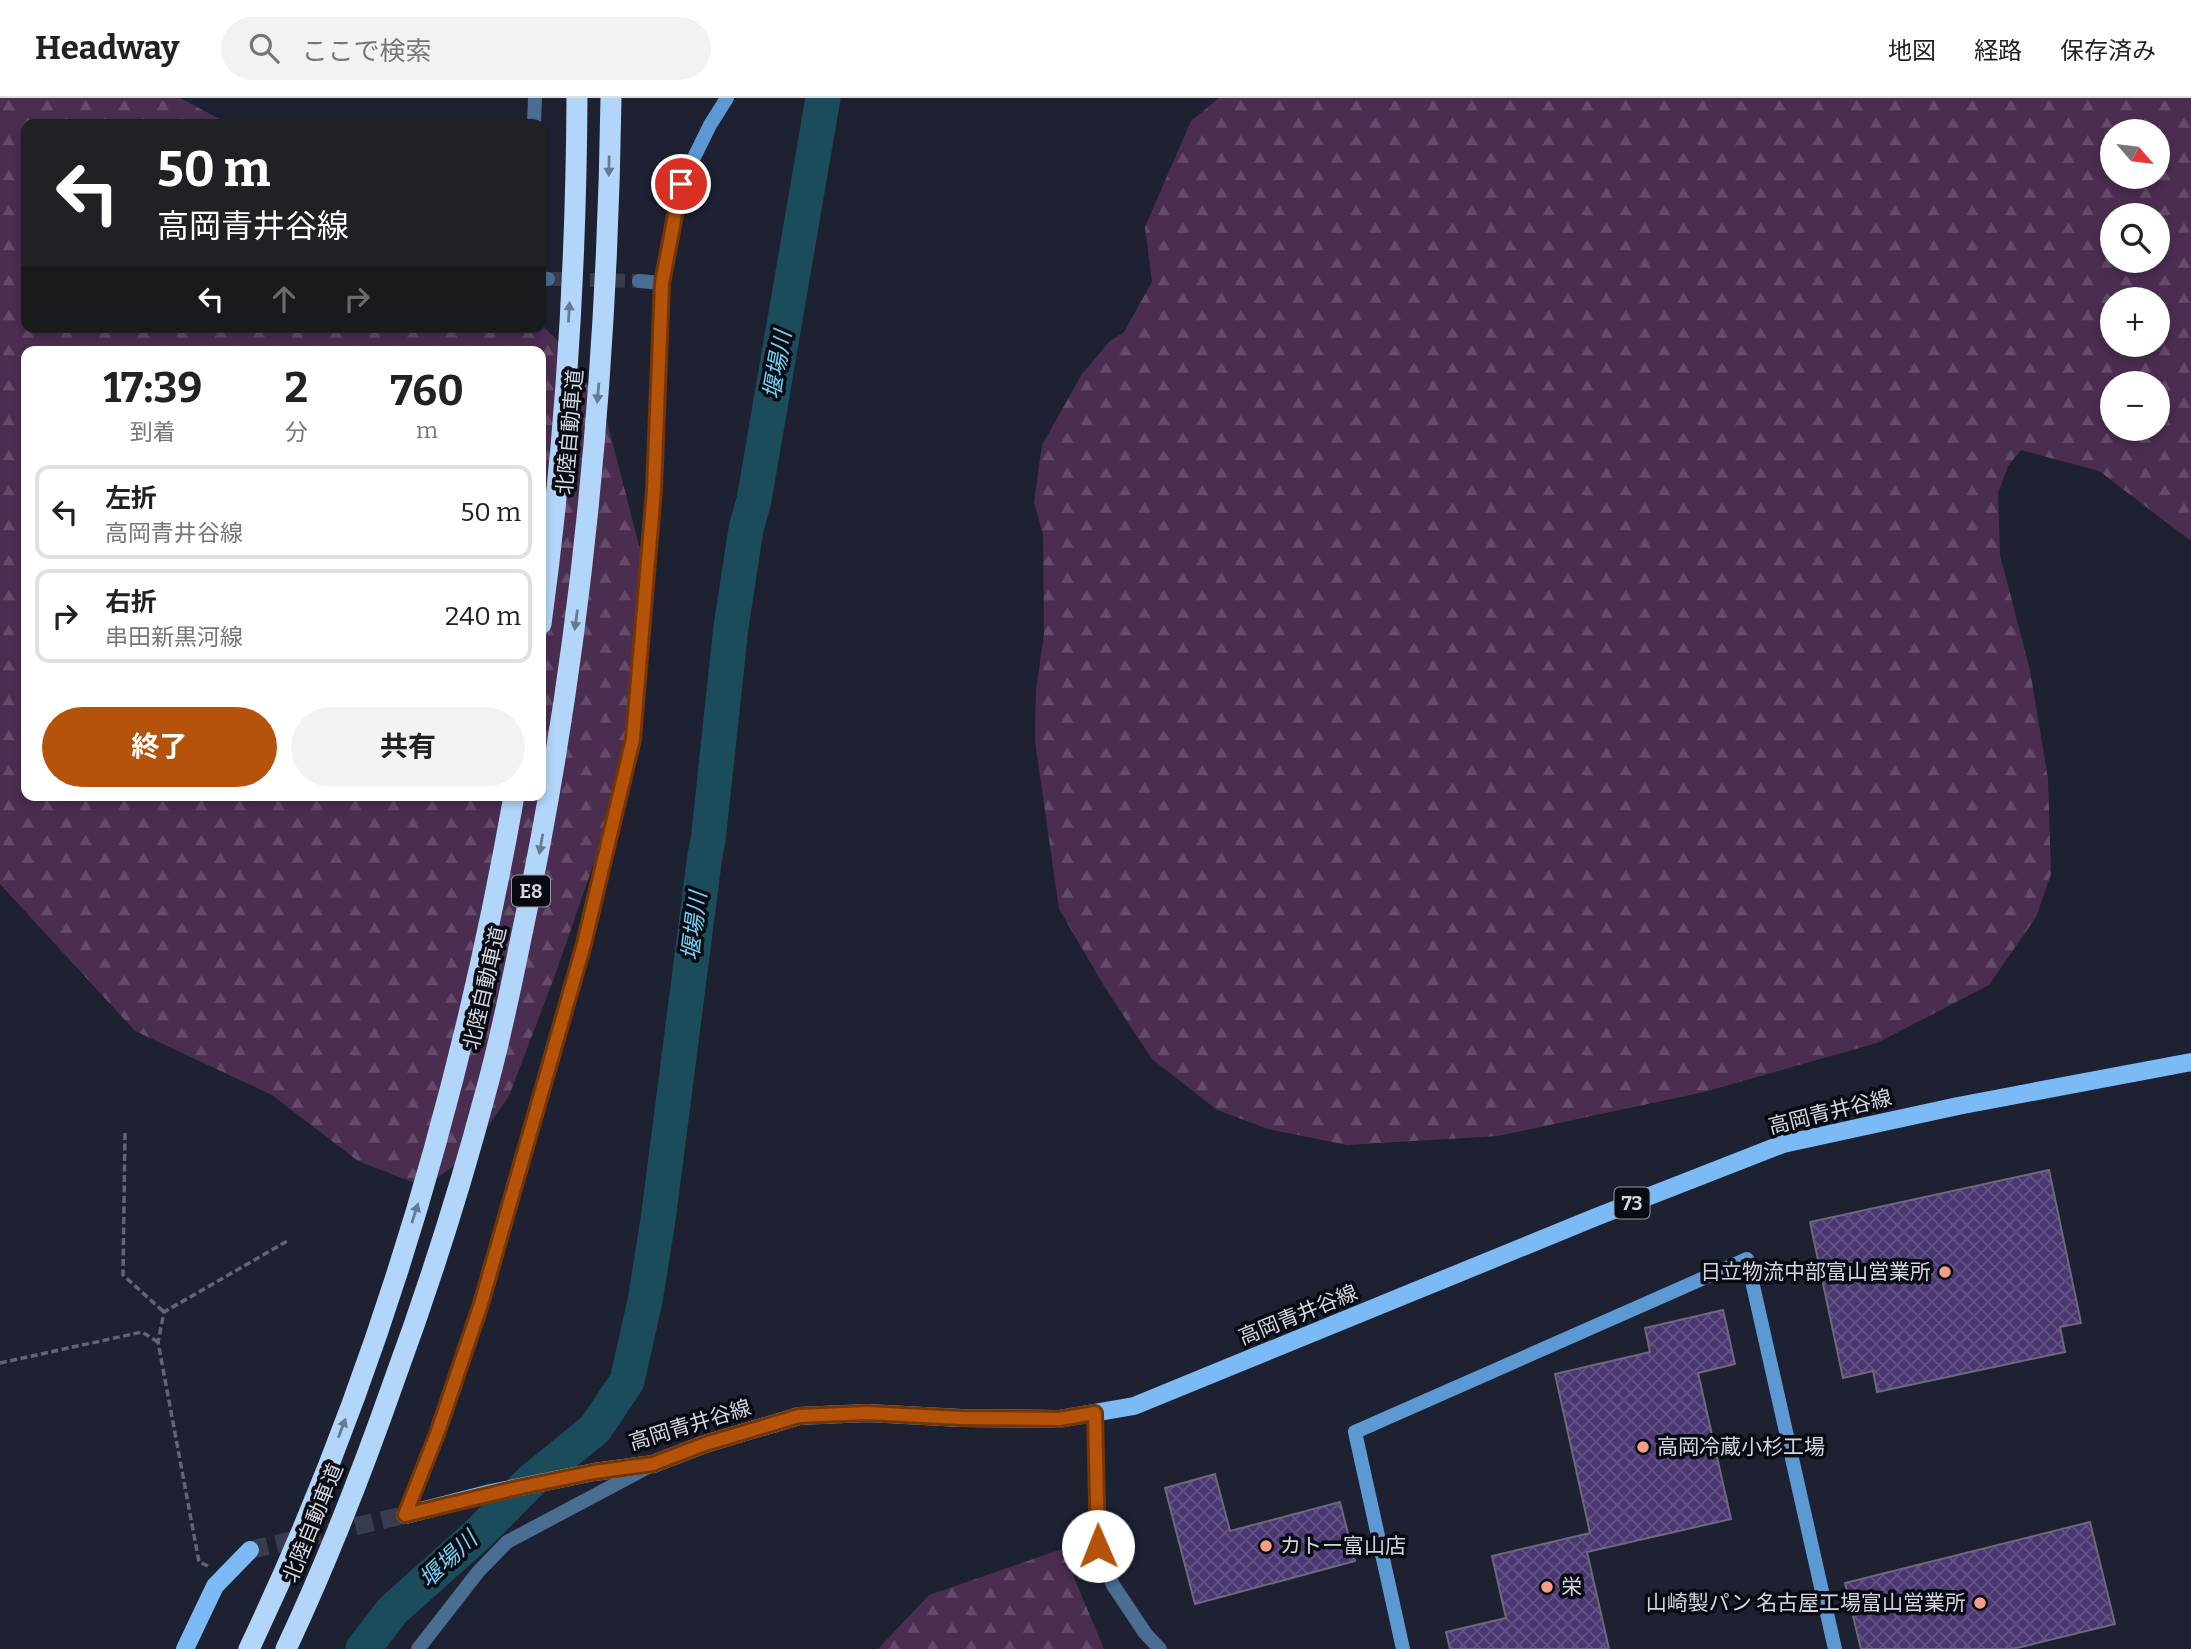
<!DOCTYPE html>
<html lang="ja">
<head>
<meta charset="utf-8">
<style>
	:root { --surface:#fff; --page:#f2f2f2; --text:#222; --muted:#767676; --line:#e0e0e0; --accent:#b45309 }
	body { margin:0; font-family:Bitter,"Noto Sans JP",serif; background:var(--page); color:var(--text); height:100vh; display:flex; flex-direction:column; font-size:26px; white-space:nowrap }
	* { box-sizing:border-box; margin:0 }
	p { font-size:23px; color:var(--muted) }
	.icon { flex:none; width:38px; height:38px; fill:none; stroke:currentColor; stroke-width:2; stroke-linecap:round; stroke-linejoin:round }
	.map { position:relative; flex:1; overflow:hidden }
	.panel { position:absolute; left:21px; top:248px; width:525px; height:455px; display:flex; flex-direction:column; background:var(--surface); border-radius:14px; box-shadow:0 4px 10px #0003 }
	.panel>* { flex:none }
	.guide { position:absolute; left:21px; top:21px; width:525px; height:214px; border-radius:14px; box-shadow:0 4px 10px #0003; background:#202124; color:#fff; overflow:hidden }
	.needle { width:46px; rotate:118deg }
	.buttons { position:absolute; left:2100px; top:21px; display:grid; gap:14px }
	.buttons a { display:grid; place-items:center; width:70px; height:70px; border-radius:50%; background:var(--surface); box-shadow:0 4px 10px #0003; font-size:35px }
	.pin { position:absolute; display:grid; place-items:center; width:60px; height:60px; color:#fff; margin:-30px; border:4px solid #fff; border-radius:50%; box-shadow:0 2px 7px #0007 }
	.me { position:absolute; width:77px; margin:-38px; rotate:359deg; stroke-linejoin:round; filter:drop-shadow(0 0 5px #0008) }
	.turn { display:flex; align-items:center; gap:24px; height:147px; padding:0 21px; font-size:32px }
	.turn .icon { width:91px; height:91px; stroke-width:2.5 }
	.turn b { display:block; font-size:49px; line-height:60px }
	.lanes { display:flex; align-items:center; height:66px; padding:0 21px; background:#0003; justify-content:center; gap:35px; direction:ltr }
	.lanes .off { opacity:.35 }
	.eta { display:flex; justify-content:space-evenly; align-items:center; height:119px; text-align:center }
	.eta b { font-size:42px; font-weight:700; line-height:49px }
	.button { display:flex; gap:14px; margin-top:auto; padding:14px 21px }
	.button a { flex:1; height:80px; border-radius:42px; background:var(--accent); color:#fff; font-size:28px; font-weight:700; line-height:80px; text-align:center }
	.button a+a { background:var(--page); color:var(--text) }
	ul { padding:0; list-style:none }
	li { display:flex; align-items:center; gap:21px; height:94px; margin:0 14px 10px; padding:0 7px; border:4px solid var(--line); border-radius:14px }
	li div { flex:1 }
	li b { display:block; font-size:26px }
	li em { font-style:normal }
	header { display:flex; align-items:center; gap:42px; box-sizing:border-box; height:98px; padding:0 35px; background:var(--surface); border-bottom:2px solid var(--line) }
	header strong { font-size:33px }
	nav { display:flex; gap:38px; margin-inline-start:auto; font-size:24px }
	.search { width:490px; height:63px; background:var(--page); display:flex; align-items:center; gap:18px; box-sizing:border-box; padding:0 24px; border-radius:38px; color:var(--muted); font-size:26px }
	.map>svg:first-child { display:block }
	.forest { fill:url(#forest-firs); fill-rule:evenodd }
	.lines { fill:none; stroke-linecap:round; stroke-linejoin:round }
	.river { stroke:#1b4c5c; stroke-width:35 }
	.building { fill:url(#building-cross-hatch); stroke:#6d687c; stroke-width:2 }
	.street-tunnel { stroke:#383c4c; stroke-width:14; stroke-dasharray:14 7; stroke-linecap:butt }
	.primary-tunnel { stroke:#383c4c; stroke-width:18; stroke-dasharray:18 9; stroke-linecap:butt }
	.path { stroke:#626574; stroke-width:3.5; stroke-dasharray:7 3.5; stroke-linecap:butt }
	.street { stroke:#496e92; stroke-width:14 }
	.secondary { stroke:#5c99d3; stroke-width:14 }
	.primary { stroke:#7cbaf5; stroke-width:18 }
	.highway { stroke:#b2d6f9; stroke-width:21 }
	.oneway { fill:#667b92 }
	.route-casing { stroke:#753606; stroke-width:18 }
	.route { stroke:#b45309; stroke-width:12 }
	.poi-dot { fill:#f49e8a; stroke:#090b13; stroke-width:2.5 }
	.labels { text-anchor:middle; stroke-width:7; stroke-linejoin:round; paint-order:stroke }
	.shield { fill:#090b13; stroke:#9699a3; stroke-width:2 }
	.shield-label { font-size:19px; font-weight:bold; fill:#d3d6e1 }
	.street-label { font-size:21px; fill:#d3d6e1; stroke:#090b13 }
	.poi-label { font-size:21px; fill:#d3d6e1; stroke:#090b13; text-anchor:start }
	.water-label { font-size:23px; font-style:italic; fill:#73d2f5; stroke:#090b13 }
</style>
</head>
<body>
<header>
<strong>Headway</strong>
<div class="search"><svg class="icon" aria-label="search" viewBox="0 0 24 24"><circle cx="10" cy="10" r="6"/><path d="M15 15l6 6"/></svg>ここで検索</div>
<nav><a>地図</a><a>経路</a><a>保存済み</a></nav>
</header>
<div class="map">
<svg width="2191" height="1551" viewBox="0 0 2191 1551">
	<defs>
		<pattern id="forest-firs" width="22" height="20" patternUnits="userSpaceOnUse" patternTransform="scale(1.75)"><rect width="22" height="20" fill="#4b2d50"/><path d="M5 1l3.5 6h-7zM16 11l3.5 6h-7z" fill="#644b69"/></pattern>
		<pattern id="building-cross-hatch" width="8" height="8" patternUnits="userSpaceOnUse" patternTransform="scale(1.75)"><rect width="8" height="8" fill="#4a3771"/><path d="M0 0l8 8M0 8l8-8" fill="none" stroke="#635385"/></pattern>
	</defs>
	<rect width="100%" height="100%" fill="#1d2132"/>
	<path class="forest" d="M 0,0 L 180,0 L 229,26 L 26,26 L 26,229 L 541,229 L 541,226 L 572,257 L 608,327 L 641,455 L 621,687 L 554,880 L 509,998 L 467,1058 L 425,1089 L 358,1063 L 272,997 L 135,933 L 0,786 ZM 26,254 L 541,254 L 541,698 L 26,698 Z
		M 1219,0 L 2191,0 L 2191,443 L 2099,373 L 2021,352 L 2008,368 L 1998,395 L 2000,457 L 2030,572 L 2048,681 L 2051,776 L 2036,819 L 1989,887 L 1877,945 L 1704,994 L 1498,1038 L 1347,1047 L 1268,1031 L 1217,1012 L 1152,961 L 1104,888 L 1059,811 L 1035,643 L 1036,592 L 1044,536 L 1043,437 L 1034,404 L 1042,347 L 1082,276 L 1109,244 L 1124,234 L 1152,184 L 1145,129 L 1191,23 ZM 2112,33 L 2158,33 L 2158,79 L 2112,79 ZM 2112,117 L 2158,117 L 2158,163 L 2112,163 ZM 2112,201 L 2158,201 L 2158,247 L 2112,247 ZM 2112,285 L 2158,285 L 2158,331 L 2112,331 Z
		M 1062,1451 L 1104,1551 L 878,1551 L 929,1497 Z"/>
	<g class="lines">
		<path class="river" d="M 363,1551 L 393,1512 L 475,1439 L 532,1382 L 595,1331 L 627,1283 L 645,1203 L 658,1122 L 705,757 L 708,743 L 731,529 L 746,431 L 754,402 L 823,0"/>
	</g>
	<path class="building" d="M 2049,1072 L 2081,1225 L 2060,1229 L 2065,1254 L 1877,1294 L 1873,1273 L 1843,1280 L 1810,1124 Z
		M 1723,1212 L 1735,1266 L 1698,1275 L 1731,1421 L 1587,1454 L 1609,1551 L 1450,1551 L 1446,1534 L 1506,1520 L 1492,1458 L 1590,1435 L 1555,1276 L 1650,1254 L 1645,1230 Z
		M 1215,1376 L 1230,1433 L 1340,1404 L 1355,1463 L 1195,1506 L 1165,1390 Z
		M 2090,1424 L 2115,1526 L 2013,1551 L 1861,1551 L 1845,1485 Z"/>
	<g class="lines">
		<path class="street-tunnel" d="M 548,181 L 639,183"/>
		<path class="primary-tunnel" d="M 250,1452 L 405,1417"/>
		<path class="path" d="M 125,1035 L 123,1177 L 164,1214
			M 0,1265 L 142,1234 L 158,1244
			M 208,1468 L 199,1464 L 158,1244 L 164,1214 L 289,1142"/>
		<path class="street" d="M 534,26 L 535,0
			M 541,180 L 548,181
			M 639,183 L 662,185
			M 1095,1315 L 1098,1448 L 1113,1487 L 1145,1535 L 1160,1551
			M 418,1551 L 478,1474 L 507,1444 L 648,1369"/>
		<path class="secondary" d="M 405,1417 L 437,1336 L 481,1206 L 584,846 L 633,641 L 654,392 L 662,185 L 681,86 L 710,27 L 727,0
			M 1403,1551 L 1355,1334 L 1747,1161 L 1835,1551"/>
		<path class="primary" d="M 405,1417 L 491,1395 L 594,1374 L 653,1366 L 705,1346 L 799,1318 L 867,1315 L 961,1320 L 1059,1321 L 1134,1308 L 1596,1119 L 1783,1046 L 1958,1008 L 2191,964
			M 185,1551 L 215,1488 L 250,1452"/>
		<path class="highway" d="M 541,526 C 565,352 576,175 577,0
			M 249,1551 C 377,1282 462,991 514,698
			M 286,1551 C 327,1464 362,1374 394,1283 C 429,1188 460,1091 486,993 C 502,936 513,878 525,821 C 582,551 607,276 611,0"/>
	</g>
	<defs><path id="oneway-solid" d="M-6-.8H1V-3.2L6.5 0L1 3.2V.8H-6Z" transform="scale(1.75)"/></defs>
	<g class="oneway">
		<use href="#oneway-solid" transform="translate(609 68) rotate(91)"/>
		<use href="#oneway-solid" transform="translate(569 214) rotate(-87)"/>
		<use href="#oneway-solid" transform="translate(598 295) rotate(95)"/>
		<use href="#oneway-solid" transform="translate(576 522) rotate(98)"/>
		<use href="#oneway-solid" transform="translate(541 746) rotate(100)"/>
		<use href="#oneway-solid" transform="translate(415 1115) rotate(-72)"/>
		<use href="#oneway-solid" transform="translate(342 1330) rotate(-69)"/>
	</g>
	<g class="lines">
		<g class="route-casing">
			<path id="route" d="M 681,86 L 662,185 L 654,392 L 633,641 L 584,846 L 481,1206 L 437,1336 L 405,1417 L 517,1390 L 594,1374 L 653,1366 L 705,1346 L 799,1318 L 867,1315 L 961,1320 L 1059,1321 L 1095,1315 L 1098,1448"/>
		</g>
		<use href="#route" class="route"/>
	</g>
	<g class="poi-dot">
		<circle cx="1945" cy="1174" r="7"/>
		<circle cx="1643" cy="1349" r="7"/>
		<circle cx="1266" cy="1448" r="7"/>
		<circle cx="1547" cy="1489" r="7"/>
		<circle cx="1980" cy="1505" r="7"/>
	</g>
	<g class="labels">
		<g class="shield">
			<rect x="512" y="777.5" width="38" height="31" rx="5"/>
			<rect x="1614.5" y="1089.5" width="35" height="31" rx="5"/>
		</g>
		<g class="shield-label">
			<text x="531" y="800">E8</text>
			<text x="1632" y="1112">73</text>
		</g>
		<g class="street-label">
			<text transform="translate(570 334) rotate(-85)" y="7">北陸自動車道</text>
			<text transform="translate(485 890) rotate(-77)" y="7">北陸自動車道</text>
			<text transform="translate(1830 1014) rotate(-14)" y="7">高岡青井谷線</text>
			<text transform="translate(1298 1217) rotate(-22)" y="7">高岡青井谷線</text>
			<text transform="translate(690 1327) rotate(-17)" y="7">高岡青井谷線</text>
			<text transform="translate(313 1425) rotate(-68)" y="7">北陸自動車道</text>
		</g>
		<g class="poi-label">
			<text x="1931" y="1181" text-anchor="end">日立物流中部富山営業所</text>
			<text x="1657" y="1356">高岡冷蔵小杉工場</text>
			<text x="1280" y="1455">カトー富山店</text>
			<text x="1561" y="1496">栄</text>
			<text x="1966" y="1512" text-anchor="end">山崎製パン 名古屋工場富山営業所</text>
		</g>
		<g class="water-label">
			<text transform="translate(777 267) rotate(-80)" y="8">堰場川</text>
			<text transform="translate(694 828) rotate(-83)" y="8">堰場川</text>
			<text transform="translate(448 1461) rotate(-43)" y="8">堰場川</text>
		</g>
	</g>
</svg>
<div class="buttons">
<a><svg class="needle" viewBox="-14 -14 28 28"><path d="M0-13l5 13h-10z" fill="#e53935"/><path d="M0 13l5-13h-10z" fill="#767676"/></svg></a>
<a><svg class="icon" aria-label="search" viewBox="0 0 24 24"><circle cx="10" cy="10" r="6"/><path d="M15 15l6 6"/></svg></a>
<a>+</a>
<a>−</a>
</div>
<div class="pin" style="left:681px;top:86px;background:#d93025"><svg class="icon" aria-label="arrive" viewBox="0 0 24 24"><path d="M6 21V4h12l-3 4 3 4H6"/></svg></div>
<svg class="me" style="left:1098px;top:1448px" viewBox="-20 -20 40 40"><circle r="19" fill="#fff"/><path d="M0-13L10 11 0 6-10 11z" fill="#b45309"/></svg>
<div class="guide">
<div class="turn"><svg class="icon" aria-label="left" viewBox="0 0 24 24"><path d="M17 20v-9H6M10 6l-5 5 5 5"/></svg><div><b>50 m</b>高岡青井谷線</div></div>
<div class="lanes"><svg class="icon" aria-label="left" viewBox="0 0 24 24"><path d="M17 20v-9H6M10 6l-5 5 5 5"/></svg><svg class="icon off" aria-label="ahead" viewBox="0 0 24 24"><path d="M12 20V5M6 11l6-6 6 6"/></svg><svg class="icon off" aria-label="right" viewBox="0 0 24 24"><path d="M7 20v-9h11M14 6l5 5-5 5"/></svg></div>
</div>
<section class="panel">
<div class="eta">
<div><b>17:39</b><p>到着</p></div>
<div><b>2</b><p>分</p></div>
<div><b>760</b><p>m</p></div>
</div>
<ul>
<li><svg class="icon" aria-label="left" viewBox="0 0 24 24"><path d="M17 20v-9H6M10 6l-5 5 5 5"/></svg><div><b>左折</b><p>高岡青井谷線</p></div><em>50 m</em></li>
<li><svg class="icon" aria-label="right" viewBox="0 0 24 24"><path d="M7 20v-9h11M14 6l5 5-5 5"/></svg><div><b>右折</b><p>串田新黒河線</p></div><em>240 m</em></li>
</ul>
<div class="button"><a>終了</a><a>共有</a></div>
</section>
</div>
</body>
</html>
